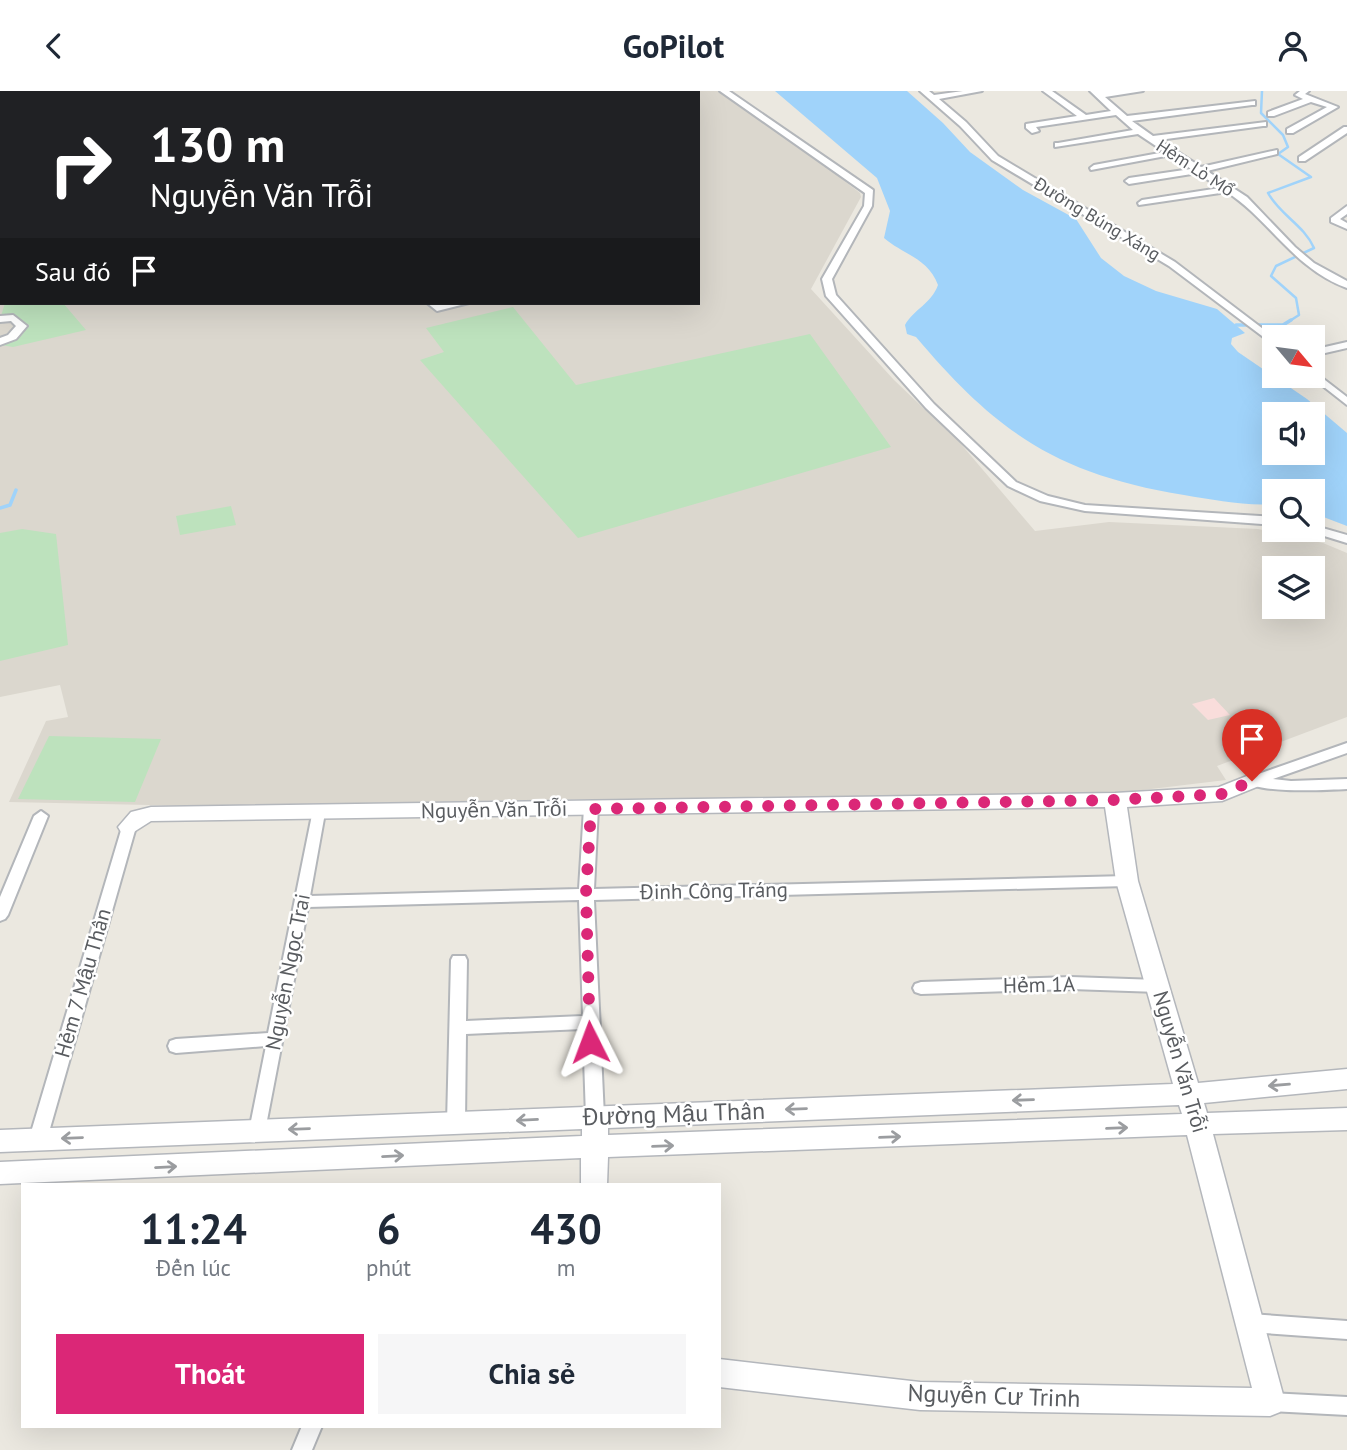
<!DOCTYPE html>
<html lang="vi">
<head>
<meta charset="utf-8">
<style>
	:root { --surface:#fff; --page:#f6f6f7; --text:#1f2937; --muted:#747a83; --accent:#db2777 }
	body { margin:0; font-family:"PT Sans",sans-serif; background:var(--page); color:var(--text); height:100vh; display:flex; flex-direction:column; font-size:26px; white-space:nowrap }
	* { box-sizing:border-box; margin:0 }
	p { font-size:23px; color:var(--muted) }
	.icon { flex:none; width:38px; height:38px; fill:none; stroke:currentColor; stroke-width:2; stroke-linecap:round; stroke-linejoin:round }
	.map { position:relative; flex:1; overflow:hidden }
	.drawer { position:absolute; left:21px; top:1092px; width:700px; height:245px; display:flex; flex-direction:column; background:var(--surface); border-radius:0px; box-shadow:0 7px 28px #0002 }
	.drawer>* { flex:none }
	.hud { position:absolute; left:0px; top:0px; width:700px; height:214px; box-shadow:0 7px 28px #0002; background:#202124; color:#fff; overflow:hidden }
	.needle { width:46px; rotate:119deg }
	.controls { position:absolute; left:1262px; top:234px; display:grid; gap:14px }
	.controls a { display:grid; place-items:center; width:63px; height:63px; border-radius:0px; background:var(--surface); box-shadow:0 7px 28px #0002; font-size:35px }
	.pin { position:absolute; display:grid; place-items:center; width:60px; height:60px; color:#fff; margin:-72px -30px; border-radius:50% 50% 50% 0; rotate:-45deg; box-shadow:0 0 7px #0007 }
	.pin .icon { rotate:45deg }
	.me { position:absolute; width:77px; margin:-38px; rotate:357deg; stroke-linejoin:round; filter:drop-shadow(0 0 5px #0008) }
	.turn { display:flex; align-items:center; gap:24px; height:147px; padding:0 35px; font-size:32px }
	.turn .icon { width:91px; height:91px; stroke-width:2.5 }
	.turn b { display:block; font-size:49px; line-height:60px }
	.then { display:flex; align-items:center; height:66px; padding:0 35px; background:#0003; gap:14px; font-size:26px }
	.eta { display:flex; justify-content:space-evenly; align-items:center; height:119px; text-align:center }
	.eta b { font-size:42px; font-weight:700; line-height:49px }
	.action { display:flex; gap:14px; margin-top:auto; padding:14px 35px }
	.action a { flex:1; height:80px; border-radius:0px; background:var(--accent); color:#fff; font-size:28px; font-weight:700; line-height:80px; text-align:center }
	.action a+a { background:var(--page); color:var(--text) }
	header { display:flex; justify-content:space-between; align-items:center; height:91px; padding:0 35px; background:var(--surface); font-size:32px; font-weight:700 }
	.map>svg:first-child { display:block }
	.education { fill:#dbd7ce; fill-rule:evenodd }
	.medical { fill:#f9dddb }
	.green { fill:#bde2bd }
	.water { fill:#a0d3fa; fill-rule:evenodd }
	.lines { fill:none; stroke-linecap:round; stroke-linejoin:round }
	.stream-far1 { stroke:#a0d3fa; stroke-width:2.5 }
	.stream { stroke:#a0d3fa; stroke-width:3.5 }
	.street-casing { stroke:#b3b6ba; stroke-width:4 }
	.secondary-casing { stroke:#b4b7bc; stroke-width:3 }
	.street { fill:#fff; fill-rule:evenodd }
	.secondary { fill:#fff; fill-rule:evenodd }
	.oneway { stroke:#9b9da0 }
	.route { stroke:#db2777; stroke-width:12; stroke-dasharray:0 21.6 }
	.labels { text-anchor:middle; stroke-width:5; stroke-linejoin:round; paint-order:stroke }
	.far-street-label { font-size:18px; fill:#595c60; stroke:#fff }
	.street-label { font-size:21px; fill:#595c60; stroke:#fff }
	.near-street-label { font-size:24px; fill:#595c60; stroke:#fff }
</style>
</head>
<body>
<header><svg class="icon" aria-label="back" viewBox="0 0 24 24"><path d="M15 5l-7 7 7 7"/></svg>GoPilot<svg class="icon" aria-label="person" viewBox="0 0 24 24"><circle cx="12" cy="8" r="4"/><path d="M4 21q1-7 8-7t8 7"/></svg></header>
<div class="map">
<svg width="1347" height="1359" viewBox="0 0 1347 1359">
	<rect width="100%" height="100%" fill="#ebe8e0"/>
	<path class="education" d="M 81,0 L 729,0 L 860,102 L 861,106 L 811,198 L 894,289 L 960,352 L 1035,440 L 1109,431 L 1258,438 L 1323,452 L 1347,462 L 1347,626 L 1217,675 L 1226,689 L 1093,705 L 586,708 L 196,715 L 9,711 L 46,630 L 68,626 L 60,594 L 0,606 L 0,42 L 2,212 L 698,212 L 698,2 ZM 1274,478 L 1312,478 L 1312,516 L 1274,516 Z"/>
	<path class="medical" d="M 1214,607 L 1230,624 L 1208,629 L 1192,613 Z"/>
	<path class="green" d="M 5,212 L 63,212 L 86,239 L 13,256 L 1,254 L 21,245 L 29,234 L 14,224 L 1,225 Z
		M 513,216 L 576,294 L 810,243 L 891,356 L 578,447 L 420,269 L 444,261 L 426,237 Z
		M 231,415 L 236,434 L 180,444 L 176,425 Z
		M 22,438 L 56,443 L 68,554 L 0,570 L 0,442 Z
		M 49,645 L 161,648 L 135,711 L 18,708 Z"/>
	<path class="water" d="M 775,0 L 907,0 L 943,32 L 970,61 L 1023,99 L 1076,128 L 1101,167 L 1124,185 L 1156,200 L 1217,218 L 1245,242 L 1232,247 L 1231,253 L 1238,261 L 1307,308 L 1347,342 L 1347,435 L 1313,422 L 1312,401 L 1274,401 L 1274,413 C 1244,415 1214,409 1184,404 C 1058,383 998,343 916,246 L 907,243 L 905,234 C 914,218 931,213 938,194 C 928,167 904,164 884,147 L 890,120 L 877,87 ZM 1274,324 L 1312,324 L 1312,362 L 1274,362 Z"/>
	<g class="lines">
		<path class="stream-far1" d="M 1262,0 L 1261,22 L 1283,44 L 1288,56 L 1278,63 L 1311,86 L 1268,102 C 1280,124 1304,134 1314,157 L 1276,175 L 1271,185 L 1296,207 L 1299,224 L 1288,231"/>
		<path class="stream" d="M 1236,234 L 1283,234 L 1291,229
			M 0,417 L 10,414 L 16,399"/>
		<g class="street-casing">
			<path id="street" d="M 720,0 L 729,0 L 873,99 L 872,115 L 832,188 L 836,204 L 934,313 L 1016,391 L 1048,405 L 1085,414 L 1274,426 L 1274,434 L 1085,420 L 1040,410 L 1008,395 L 926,317 L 826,205 L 822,188 L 864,115 L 865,102 Z
				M 920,0 L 929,0 L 934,4 L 963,0 L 982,0 L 939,8 L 966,31 L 998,65 L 1175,171 L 1275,247 L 1274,254 L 1169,175 L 992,69 L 960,35 Z
				M 1043,0 L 1052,0 L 1086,24 L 1111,20 L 1090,0 L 1143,0 L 1105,6 L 1127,25 L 1255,10 L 1255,14 L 1252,14 L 1132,30 L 1153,45 L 1266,31 L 1266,35 L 1263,35 L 1159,49 L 1201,76 L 1277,59 L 1277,63 L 1207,80 L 1247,106 L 1295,156 L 1314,172 L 1347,190 L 1347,197 C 1294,178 1271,130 1227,101 L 1139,114 L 1138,112 L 1142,109 L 1220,97 L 1198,82 L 1129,93 L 1125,90 L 1129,87 L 1191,78 L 1171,64 L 1091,79 L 1090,77 L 1094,74 L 1165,61 L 1138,43 L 1055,56 L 1055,52 L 1058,52 L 1133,39 L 1116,24 L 1036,36 L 1039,40 L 1032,42 L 1026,37 L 1026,33 L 1077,25 Z
				M 1300,0 L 1309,0 L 1305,3 L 1338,16 L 1293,42 L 1287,42 L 1287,38 L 1327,16 L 1311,11 L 1274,25 L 1268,25 L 1268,21 L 1303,8 L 1295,4 Z
				M 0,18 L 2,18 L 2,28 L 0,28 Z
				M 1344,36 L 1347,36 L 1347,42 L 1305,70 L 1299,70 L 1299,66 Z
				M 0,38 L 2,38 L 2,42 L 0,42 Z
				M 1347,115 L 1347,123 L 1340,128 L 1347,132 L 1347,138 L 1331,131 L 1331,127 Z
				M 0,134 L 2,134 L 2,140 L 0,140 Z
				M 427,212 L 469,212 L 437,220 Z
				M 13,224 L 27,235 L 16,248 L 0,254 L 0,247 L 8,244 L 16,235 L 11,230 L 0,231 L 0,225 Z
				M 1347,251 L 1347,257 L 1312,265 L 1312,259 Z
				M 1312,279 L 1347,306 L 1347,314 L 1310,285 L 1312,285 Z
				M 1312,434 L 1347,444 L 1347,452 L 1308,440 L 1312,439 Z
				M 1347,652 L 1347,662 L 1273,688 L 1291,690 L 1347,688 L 1347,698 C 1326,699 1258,703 1245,690 L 1247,687 Z
				M 591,712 L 598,717 L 594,798 L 1127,785 L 1132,786 L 1135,790 L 1132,794 L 1127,795 L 594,809 L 604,1026 L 601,1031 L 595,1033 L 589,1031 L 586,1026 L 583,938 L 466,943 L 465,1032 L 462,1037 L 456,1039 L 450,1037 L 447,1032 L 451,869 L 453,865 L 465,865 L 467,869 L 466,930 L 583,925 L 579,809 L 308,816 L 264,1045 L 258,1047 L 252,1045 L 249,1040 L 266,955 L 176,962 L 170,960 L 168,955 L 170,950 L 176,948 L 268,942 L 313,719 L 323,719 L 325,722 L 310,805 L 579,798 L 584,717 Z
				M 41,720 L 48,725 L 8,824 L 5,828 L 0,830 L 0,806 L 34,725 Z
				M 129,731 L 136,736 L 47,1048 L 44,1053 L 38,1055 L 32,1053 L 29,1048 L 122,736 Z
				M 1071,886 L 1158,889 L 1164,891 L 1166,895 L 1164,899 L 1158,901 L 1071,898 L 921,903 L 915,901 L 913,897 L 915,893 L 921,891 Z
				M 1250,1223 L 1347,1230 L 1347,1248 L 1250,1241 L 1243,1238 L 1240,1232 L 1243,1226 Z
				M 1270,1302 L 1347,1306 L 1347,1324 L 1270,1320 L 1263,1318 L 1260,1311 L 1263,1304 Z
				M 302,1335 L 322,1335 L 312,1359 L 292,1359 Z"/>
		</g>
		<g class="secondary-casing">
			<path id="secondary" d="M 1252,683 L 1263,690 L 1259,695 L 1222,710 L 1127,716 L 1138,790 L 1198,992 L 1347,978 L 1347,998 L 1204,1012 L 1207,1022 L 1347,1017 L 1347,1039 L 1213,1043 L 1285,1311 L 1280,1321 L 1270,1325 L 920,1319 L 719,1296 L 719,1268 L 920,1291 L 1252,1297 L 1187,1044 L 608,1066 L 607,1094 L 581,1094 L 581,1067 L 0,1093 L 0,1071 L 582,1045 L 582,1038 L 0,1061 L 0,1039 L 1173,993 L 1116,790 L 1105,716 L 151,730 L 129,744 L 121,741 L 118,736 L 131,721 L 151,716 L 1115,702 L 1219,696 ZM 1179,1014 L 1182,1023 L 608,1044 L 608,1037 Z"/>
		</g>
		<use href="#street" class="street"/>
		<use href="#secondary" class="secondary"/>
	</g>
	<defs><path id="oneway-shaft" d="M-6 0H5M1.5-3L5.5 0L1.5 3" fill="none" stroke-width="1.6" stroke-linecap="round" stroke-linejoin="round" transform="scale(1.75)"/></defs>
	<g class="oneway">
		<use href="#oneway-shaft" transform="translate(1279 994) rotate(175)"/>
		<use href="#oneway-shaft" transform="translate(1023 1009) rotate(178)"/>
		<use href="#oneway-shaft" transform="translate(796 1018) rotate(178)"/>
		<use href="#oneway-shaft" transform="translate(527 1029) rotate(177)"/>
		<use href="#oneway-shaft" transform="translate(1117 1037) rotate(-2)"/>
		<use href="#oneway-shaft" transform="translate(299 1038) rotate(178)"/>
		<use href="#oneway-shaft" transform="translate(890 1046) rotate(-2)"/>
		<use href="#oneway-shaft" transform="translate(72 1047) rotate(178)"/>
		<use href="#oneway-shaft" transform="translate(663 1055) rotate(-2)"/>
		<use href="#oneway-shaft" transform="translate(393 1065) rotate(-3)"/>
		<use href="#oneway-shaft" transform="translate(166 1076) rotate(-3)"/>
	</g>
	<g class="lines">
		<path class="route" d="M 590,951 L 586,802 L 591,718 L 1115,709 L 1222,703 L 1252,690"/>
	</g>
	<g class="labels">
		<g class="far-street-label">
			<text transform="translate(1195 77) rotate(33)" y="6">Hẻm Lò Mổ</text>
			<text transform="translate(1097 128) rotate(31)" y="6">Đường Búng Xáng</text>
		</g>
		<g class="street-label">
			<text transform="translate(494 719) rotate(-1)" y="7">Nguyễn Văn Trỗi</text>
			<text transform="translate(714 800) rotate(-1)" y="7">Đinh Công Tráng</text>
			<text transform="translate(288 881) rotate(-79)" y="7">Nguyễn Ngọc Trai</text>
			<text transform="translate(83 892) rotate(-74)" y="7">Hẻm 7 Mậu Thân</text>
			<text transform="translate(1039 894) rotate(-1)" y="7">Hẻm 1A</text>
			<text transform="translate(1180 971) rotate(74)" y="7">Nguyễn Văn Trỗi</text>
		</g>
		<g class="near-street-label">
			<text transform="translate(674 1023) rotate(-2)" y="8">Đường Mậu Thân</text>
			<text transform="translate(994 1305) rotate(2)" y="8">Nguyễn Cư Trinh</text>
		</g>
	</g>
</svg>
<div class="controls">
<a><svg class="needle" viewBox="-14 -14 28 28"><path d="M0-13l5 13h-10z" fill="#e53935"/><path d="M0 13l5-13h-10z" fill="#747a83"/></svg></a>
<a><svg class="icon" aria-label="sound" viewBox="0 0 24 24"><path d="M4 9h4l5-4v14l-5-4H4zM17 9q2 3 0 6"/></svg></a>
<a><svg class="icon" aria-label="search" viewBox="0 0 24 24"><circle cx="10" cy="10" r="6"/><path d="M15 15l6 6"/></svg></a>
<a><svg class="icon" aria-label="layers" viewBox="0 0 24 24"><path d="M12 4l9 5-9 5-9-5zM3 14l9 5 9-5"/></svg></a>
</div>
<div class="pin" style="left:1252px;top:690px;background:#d93025"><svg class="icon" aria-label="arrive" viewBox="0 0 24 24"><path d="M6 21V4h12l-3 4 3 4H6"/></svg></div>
<svg class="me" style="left:590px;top:951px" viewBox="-20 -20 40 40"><path d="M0-17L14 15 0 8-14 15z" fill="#db2777" stroke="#fff" stroke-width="4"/></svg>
<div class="hud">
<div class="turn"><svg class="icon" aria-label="right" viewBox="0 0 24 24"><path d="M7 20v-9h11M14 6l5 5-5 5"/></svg><div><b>130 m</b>Nguyễn Văn Trỗi</div></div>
<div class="then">Sau đó<svg class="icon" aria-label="arrive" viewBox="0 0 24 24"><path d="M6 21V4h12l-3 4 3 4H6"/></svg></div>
</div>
<section class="drawer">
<div class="eta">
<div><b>11:24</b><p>Đến lúc</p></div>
<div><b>6</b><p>phút</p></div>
<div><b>430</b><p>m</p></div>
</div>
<div class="action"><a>Thoát</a><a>Chia sẻ</a></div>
</section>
</div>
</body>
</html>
